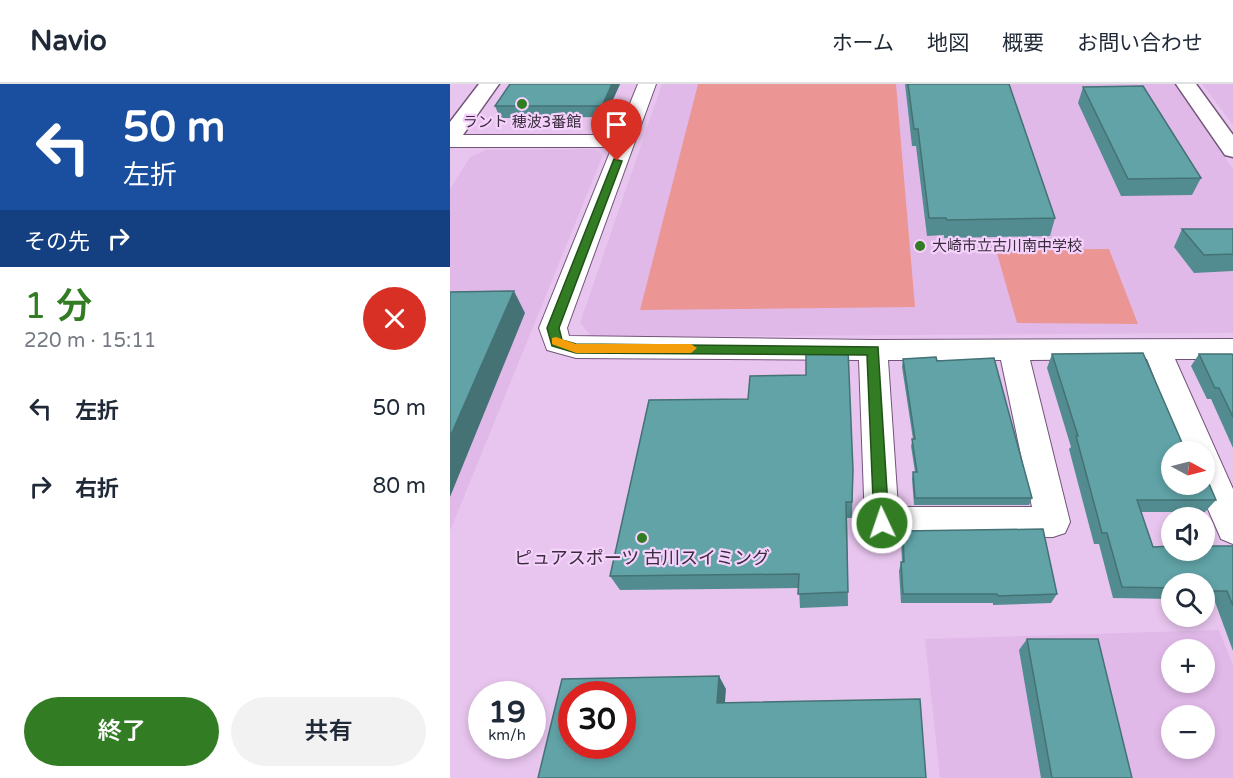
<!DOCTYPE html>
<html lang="ja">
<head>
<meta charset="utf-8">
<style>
	:root { --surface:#fff; --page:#f2f2f3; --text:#1f2937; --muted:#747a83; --line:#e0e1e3; --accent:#327d24 }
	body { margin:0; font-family:"Varela Round","Noto Sans JP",sans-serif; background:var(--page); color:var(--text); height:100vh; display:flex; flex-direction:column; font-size:22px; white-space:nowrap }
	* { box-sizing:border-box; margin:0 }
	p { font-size:20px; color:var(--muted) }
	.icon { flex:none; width:33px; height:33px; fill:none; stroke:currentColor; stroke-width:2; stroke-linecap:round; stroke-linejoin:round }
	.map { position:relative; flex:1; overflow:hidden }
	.sheet { display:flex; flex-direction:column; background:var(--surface); width:450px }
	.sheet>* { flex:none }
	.banner { background:#1a4fa0; color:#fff; overflow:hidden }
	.needle { width:39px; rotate:97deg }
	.fabs { position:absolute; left:711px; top:357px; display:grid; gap:12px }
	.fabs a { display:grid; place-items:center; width:54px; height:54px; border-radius:50%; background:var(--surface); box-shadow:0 3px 9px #0003; font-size:30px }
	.speed { position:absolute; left:18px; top:597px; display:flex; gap:12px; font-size:30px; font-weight:700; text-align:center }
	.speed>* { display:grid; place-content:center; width:78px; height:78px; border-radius:50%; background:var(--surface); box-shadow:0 3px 9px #0003; line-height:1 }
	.speed small { font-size:15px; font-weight:400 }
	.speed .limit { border:9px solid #d22; background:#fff; color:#111 }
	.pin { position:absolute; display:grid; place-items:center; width:51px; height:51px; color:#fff; margin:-62px -26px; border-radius:50% 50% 50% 0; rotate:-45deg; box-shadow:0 0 6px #0007 }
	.pin .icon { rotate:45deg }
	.me { position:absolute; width:66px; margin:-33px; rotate:357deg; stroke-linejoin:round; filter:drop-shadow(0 0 4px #0008) }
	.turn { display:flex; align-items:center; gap:21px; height:126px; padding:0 24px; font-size:27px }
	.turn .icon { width:78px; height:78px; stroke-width:2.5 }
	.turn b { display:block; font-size:42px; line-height:51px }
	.then { display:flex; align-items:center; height:57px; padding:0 24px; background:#0003; gap:12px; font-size:22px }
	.round { display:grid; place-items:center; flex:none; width:63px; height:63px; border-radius:32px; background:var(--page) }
	.summary { display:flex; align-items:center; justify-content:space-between; height:102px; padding:0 24px }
	h1 { font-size:36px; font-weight:600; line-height:45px; color:var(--accent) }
	.cta { display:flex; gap:12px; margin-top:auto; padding:12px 24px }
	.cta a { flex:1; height:69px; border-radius:36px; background:var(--accent); color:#fff; font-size:24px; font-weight:600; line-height:69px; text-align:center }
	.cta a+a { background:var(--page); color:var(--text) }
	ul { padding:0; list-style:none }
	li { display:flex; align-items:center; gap:18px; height:78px; padding:0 24px }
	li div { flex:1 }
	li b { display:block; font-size:22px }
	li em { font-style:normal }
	header { display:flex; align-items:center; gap:36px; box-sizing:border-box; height:84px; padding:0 30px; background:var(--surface); border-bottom:2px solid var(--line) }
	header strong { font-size:28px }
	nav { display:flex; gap:33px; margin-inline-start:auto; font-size:21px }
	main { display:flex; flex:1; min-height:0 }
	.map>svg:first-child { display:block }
	.built { fill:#e1b9e9; fill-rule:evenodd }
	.green { fill:#eb9694 }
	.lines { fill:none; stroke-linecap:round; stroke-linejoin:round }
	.minor-casing { stroke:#725478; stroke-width:2 }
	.tertiary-casing { stroke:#725478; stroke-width:3 }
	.minor { fill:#fff; fill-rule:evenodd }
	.tertiary { fill:#fff; fill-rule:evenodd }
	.wall { fill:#538c90 }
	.shaded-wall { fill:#447275 }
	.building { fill:#61a3a7; stroke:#447275; stroke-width:1.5; fill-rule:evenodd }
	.route { fill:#327d24; stroke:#205117; stroke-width:1.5 }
	.slow { fill:#f59e0b }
	.poi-dot { fill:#327d24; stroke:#f5d2fc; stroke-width:2 }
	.labels { text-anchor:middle; stroke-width:4.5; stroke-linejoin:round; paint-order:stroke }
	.far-poi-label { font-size:15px; fill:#3a2c3d; stroke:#f5d2fc }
	.poi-label { font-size:18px; fill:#3a2c3d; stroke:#f5d2fc }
</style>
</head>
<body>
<header>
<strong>Navio</strong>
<nav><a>ホーム</a><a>地図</a><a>概要</a><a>お問い合わせ</a></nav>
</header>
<main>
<section class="sheet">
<div class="banner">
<div class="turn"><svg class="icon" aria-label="left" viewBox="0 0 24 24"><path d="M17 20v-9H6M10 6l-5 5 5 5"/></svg><div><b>50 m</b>左折</div></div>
<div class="then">その先<svg class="icon" aria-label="right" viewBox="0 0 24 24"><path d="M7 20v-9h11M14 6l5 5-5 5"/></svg></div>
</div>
<div class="summary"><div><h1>1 分</h1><p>220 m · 15:11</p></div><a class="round" style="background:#d93025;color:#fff"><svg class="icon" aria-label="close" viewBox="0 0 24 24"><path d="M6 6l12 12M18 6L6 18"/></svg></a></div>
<ul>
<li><svg class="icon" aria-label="left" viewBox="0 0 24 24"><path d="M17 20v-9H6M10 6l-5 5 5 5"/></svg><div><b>左折</b></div><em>50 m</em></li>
<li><svg class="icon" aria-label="right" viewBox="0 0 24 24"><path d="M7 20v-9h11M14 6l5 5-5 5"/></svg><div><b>右折</b></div><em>80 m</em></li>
</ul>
<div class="cta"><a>終了</a><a>共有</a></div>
</section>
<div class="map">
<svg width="783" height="694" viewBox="0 0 783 694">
	<rect width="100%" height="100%" fill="#e8c5ee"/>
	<path class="built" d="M 212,0 L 725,0 L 783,85 L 783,249 L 142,253 L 130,239 Z
		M 752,0 L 783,0 L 783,41 Z
		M 145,65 L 153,71 L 0,447 L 0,105 L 20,73 L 36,66 Z
		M 769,546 L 783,581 L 783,694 L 490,694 L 475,555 ZM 722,566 L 754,566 L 754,598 L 722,598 ZM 722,632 L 754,632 L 754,664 L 722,664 Z"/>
	<path class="green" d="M 248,0 L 446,0 L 465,223 L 190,226 Z
		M 659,165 L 688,240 L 567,239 L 546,166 Z"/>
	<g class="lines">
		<g class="minor-casing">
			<path id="minor" d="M 188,0 L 206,0 L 117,244 L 119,252 L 423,256 L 783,255 L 783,275 L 725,275 L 783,405 L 783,460 L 771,455 L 747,400 L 754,400 L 754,368 L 734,368 L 697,275 L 580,276 L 620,438 L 615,449 L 603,453 L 432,455 L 420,450 L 415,439 L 409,276 L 126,274 L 97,266 L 89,244 L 162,63 L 0,63 L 0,51 L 167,51 ZM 438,276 L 551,276 L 582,423 L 448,423 Z"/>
		</g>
		<g class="tertiary-casing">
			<path id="tertiary" d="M 29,0 L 49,0 L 8,58 L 0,59 L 0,38 Z
				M 726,0 L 746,0 L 783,51 L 783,73 L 775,71 Z"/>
		</g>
		<use href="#minor" class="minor"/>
		<use href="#tertiary" class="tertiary"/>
	</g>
	<path class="wall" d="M 170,0 L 155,33 L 50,34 L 45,22 Z
		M 455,0 L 559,0 L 605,134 L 600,152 L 494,154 L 494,151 L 477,152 L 466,62 L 462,62 Z
		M 633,3 L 751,94 L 742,111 L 671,112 L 628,19 Z
		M 732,145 L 783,145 L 783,187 L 744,189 L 724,163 Z
		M 602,270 L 722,368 L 766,416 L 755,428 L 691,428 L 703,463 L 783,462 L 783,567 L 765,518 L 754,518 L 754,500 L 722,500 L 722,515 L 663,514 L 649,460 L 644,460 L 619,365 L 621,363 L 597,284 Z
		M 749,270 L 783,272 L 783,364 L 761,315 L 757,315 L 741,282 Z
		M 453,275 L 487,277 L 582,414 L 579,421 L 464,421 L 462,395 L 463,388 L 465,388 L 461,362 L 463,355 L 452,283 Z
		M 298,315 L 403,386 L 402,434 L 397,434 L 398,522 L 350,524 L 349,504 L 170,506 L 160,492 Z
		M 453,447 L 607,510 L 601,519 L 543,521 L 543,519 L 451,519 L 449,487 L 451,478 L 452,478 L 451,457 Z
		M 577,555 L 682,694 L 591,694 L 569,566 Z"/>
	<path class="shaded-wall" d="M 162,0 L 170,0 L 155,33 L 152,22 Z
		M 64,207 L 75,229 L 0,413 L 0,353 Z
		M 269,592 L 276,605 L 274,630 L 267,619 Z"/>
	<path class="building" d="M 60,0 L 162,0 L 152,22 L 45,22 Z
		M 458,0 L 559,0 L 605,134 L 497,136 L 496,134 L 479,134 L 468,45 L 464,45 Z
		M 693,2 L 751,94 L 678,95 L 633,3 Z
		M 732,145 L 783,145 L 783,170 L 754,171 Z
		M 64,207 L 0,353 L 0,208 Z
		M 398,265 L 403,386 L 402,418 L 396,418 L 398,508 L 348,510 L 349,490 L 160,492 L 199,316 L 298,315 L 300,292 L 356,291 L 356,267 Z
		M 693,269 L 736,368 L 722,368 L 722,400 L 754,400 L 754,388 L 766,416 L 687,416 L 703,463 L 722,462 L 722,466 L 754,466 L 754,462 L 783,462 L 783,522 L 777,507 L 755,507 L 754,500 L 722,500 L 722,504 L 672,503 L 657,449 L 652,449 L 626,352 L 628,352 L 602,270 Z
		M 749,270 L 782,270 L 783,272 L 783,333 L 769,304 L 765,304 Z
		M 486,273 L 487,277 L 544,274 L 582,414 L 465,414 L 463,388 L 467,388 L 462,355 L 465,355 L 453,275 Z
		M 593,445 L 607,510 L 548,512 L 547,510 L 453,510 L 451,478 L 454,478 L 453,447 Z
		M 577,555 L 648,555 L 682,694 L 602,694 Z
		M 269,592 L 267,619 L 470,615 L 476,694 L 88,694 L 112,595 ZM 122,610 L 172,610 L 172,662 L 122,662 Z"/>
	<path class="route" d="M 164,75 L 172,77 L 109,244 L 112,256 L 126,260 L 428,263 L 439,439 L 437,444 L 432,446 L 426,444 L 424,439 L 417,271 L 126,269 L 102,262 L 97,244 Z"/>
	<path class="slow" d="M 106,253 L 126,260 L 241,260 L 247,264 L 241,269 L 126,269 L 102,260 L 102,254 Z"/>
	<g class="poi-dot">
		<circle cx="72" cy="20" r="6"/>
		<circle cx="470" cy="162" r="6"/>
		<circle cx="192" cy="454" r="6"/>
	</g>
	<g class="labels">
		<g class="far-poi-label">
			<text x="72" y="43">ラント 穂波3番館</text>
			<text x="482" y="167" text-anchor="start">大崎市立古川南中学校</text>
		</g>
		<g class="poi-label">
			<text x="192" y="480">ピュアスポーツ 古川スイミング</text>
		</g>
	</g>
</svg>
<div class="fabs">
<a><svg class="needle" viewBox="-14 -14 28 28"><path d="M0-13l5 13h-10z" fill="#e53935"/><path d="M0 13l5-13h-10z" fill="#747a83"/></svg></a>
<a><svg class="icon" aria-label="sound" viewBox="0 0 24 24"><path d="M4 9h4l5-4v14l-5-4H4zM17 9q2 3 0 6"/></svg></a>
<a><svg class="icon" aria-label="search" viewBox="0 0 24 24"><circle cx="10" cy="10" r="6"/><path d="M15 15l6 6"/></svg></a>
<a>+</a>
<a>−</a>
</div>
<div class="speed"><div>19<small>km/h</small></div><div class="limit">30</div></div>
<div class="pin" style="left:167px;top:77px;background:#d93025"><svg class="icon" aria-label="arrive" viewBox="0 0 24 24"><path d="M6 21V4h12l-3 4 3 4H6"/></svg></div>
<svg class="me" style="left:432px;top:439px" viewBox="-20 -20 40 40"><circle r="17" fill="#327d24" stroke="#fff" stroke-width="3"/><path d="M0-11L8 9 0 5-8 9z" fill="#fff"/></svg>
</div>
</main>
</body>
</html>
